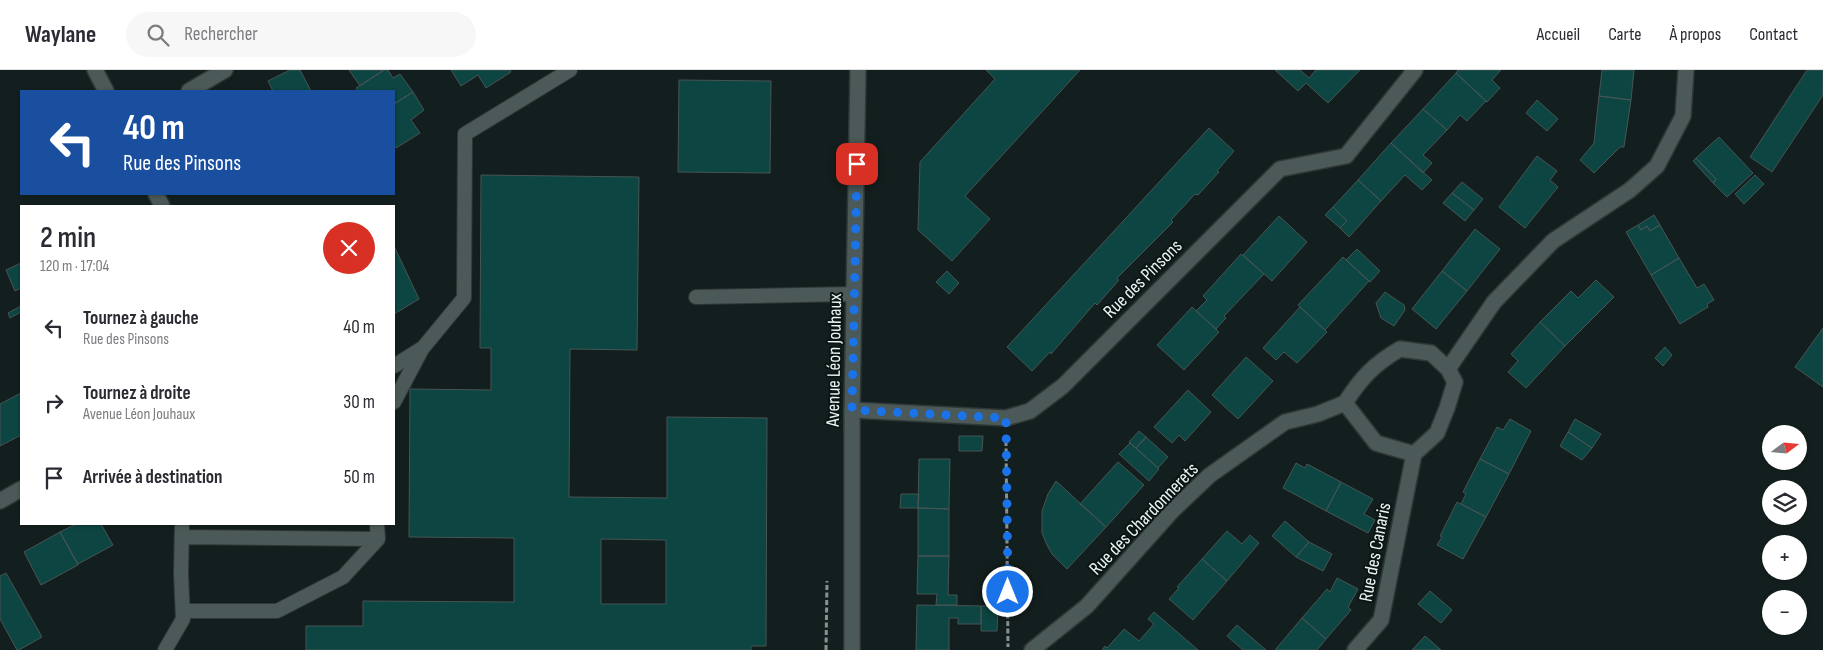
<!DOCTYPE html>
<html lang="fr">
<head>
<meta charset="utf-8">
<style>
	:root { --surface:#fff; --page:#f7f7f7; --text:#2b2b33; --muted:#7c7c81; --line:#e1e1e2 }
	body { margin:0; font-family:"Sofia Sans Condensed",sans-serif; background:var(--page); color:var(--text); height:100vh; display:flex; flex-direction:column; font-size:19px; white-space:nowrap }
	* { box-sizing:border-box; margin:0 }
	p { font-size:16px; color:var(--muted) }
	.icon { flex:none; width:28px; height:28px; fill:none; stroke:currentColor; stroke-width:2; stroke-linecap:round; stroke-linejoin:round }
	.map { position:relative; flex:1; overflow:hidden }
	.sheet { position:absolute; left:20px; top:135px; width:375px; height:320px; display:flex; flex-direction:column; background:var(--surface); border-radius:0px; box-shadow:0 1px 4px #0004 }
	.sheet>* { flex:none }
	.guide { position:absolute; left:20px; top:20px; width:375px; height:105px; border-radius:0px; box-shadow:0 1px 4px #0004; background:#1a4fa0; color:#fff; overflow:hidden }
	.needle { width:32px; rotate:74deg }
	.fabs { position:absolute; left:1762px; top:355px; display:grid; gap:10px }
	.fabs a { display:grid; place-items:center; width:45px; height:45px; border-radius:50%; background:var(--surface); box-shadow:0 1px 4px #0004; font-size:25px }
	.pin { position:absolute; display:grid; place-items:center; width:42px; height:42px; color:#fff; margin:-21px; border-radius:10px; box-shadow:0 2px 8px #0006 }
	.me { position:absolute; width:55px; margin:-28px; rotate:0deg; stroke-linejoin:round; filter:drop-shadow(0 0 4px #0008) }
	.turn { display:flex; align-items:center; gap:18px; height:105px; padding:0 20px; font-size:22px }
	.turn .icon { width:65px; height:65px; stroke-width:2.5 }
	.turn b { display:block; font-size:35px; line-height:42px }
	.round { display:grid; place-items:center; flex:none; width:52px; height:52px; border-radius:26px; background:var(--page) }
	.headline { display:flex; align-items:center; justify-content:space-between; height:85px; padding:0 20px }
	h1 { font-size:30px; font-weight:600; line-height:38px }
	ul { padding:0; list-style:none }
	li { display:flex; align-items:center; gap:15px; height:75px; padding:0 20px }
	li div { flex:1 }
	li b { display:block; font-size:19px }
	li em { font-style:normal }
	header { display:flex; align-items:center; gap:30px; box-sizing:border-box; height:70px; padding:0 25px; background:var(--surface); border-bottom:1px solid var(--line) }
	header strong { font-size:24px }
	nav { display:flex; gap:28px; margin-inline-start:auto; font-size:18px }
	.search { width:350px; height:45px; background:var(--page); display:flex; align-items:center; gap:12px; box-sizing:border-box; padding:0 18px; border-radius:28px; color:var(--muted); font-size:19px }
	.map>svg:first-child { display:block }
	.building { fill:#0c4541; stroke:#475554; fill-rule:evenodd }
	.lines { fill:none; stroke-linecap:round; stroke-linejoin:round }
	.service-casing { stroke:#303837; stroke-width:16 }
	.minor-casing { stroke:#303837; stroke-width:18 }
	.tertiary-casing { stroke:#303837; stroke-width:18 }
	.path { stroke:#879190; stroke-width:3; stroke-dasharray:5 2.5; stroke-linecap:butt }
	.service { stroke:#4b5a58; stroke-width:14 }
	.minor { stroke:#4b5a58; stroke-width:15 }
	.tertiary { stroke:#4b5a58; stroke-width:15 }
	.route { stroke:#1a73e8; stroke-width:9; stroke-dasharray:0 16.2 }
	.labels { text-anchor:middle; stroke-width:4; stroke-linejoin:round; paint-order:stroke }
	.street-label { font-size:19px; fill:#edf5f4; stroke:#0a1615 }
</style>
</head>
<body>
<header>
<strong>Waylane</strong>
<div class="search"><svg class="icon" aria-label="search" viewBox="0 0 24 24"><circle cx="10" cy="10" r="6"/><path d="M15 15l6 6"/></svg>Rechercher</div>
<nav><a>Accueil</a><a>Carte</a><a>À propos</a><a>Contact</a></nav>
</header>
<div class="map">
<svg width="1823" height="580" viewBox="0 0 1823 580">
	<rect width="100%" height="100%" fill="#131f1e"/>
	<path class="building" d="M 290,0 L 300,0 L 311,21 L 273,21 L 268,11 Z
		M 349,0 L 384,0 L 360,16 Z
		M 388,0 L 393,8 L 400,4 L 413,22 L 394,34 L 394,21 L 358,21 L 356,18 L 384,0 Z
		M 451,0 L 510,0 L 511,2 L 486,18 L 478,5 L 461,16 Z
		M 986,0 L 1080,0 L 965,126 L 990,149 L 952,191 L 918,160 L 920,92 L 995,9 Z
		M 1275,0 L 1300,0 L 1309,8 L 1316,0 L 1360,0 L 1328,33 L 1306,13 L 1298,21 Z
		M 1458,0 L 1501,0 L 1492,10 L 1500,18 L 1487,32 L 1456,3 Z
		M 1602,0 L 1634,0 L 1631,30 L 1599,26 Z
		M 1807,0 L 1823,0 L 1823,25 L 1772,102 L 1750,87 Z
		M 1456,3 L 1486,31 L 1467,51 L 1460,45 L 1447,60 L 1423,39 Z
		M 679,10 L 771,11 L 770,103 L 678,102 Z
		M 413,22 L 424,40 L 411,50 L 420,63 L 396,78 L 394,75 L 394,34 Z
		M 1599,26 L 1631,30 L 1624,77 L 1620,77 L 1594,103 L 1580,90 L 1594,73 Z
		M 1537,30 L 1558,49 L 1547,61 L 1526,43 Z
		M 1423,39 L 1447,60 L 1423,85 L 1432,93 L 1423,103 L 1391,73 Z
		M 1209,58 L 1234,81 L 1217,101 L 1219,102 L 1198,125 L 1195,124 L 1171,150 L 1173,152 L 1117,208 L 1119,210 L 1097,235 L 1095,233 L 1051,284 L 1050,282 L 1032,301 L 1007,277 Z
		M 1719,67 L 1753,103 L 1727,127 L 1713,113 L 1716,109 L 1696,88 Z
		M 1391,73 L 1432,110 L 1422,120 L 1405,105 L 1381,131 L 1358,110 Z
		M 1537,86 L 1557,101 L 1550,110 L 1558,117 L 1525,158 L 1499,137 Z
		M 1696,88 L 1716,109 L 1713,113 L 1693,91 Z
		M 481,105 L 639,107 L 637,280 L 570,279 L 569,427 L 667,428 L 667,347 L 767,348 L 766,576 L 751,576 L 751,580 L 306,580 L 306,556 L 363,556 L 363,531 L 514,532 L 514,468 L 409,467 L 410,319 L 491,320 L 491,278 L 480,278 ZM 601,469 L 666,470 L 666,534 L 601,534 Z
		M 1755,105 L 1764,114 L 1744,134 L 1735,124 Z
		M 1358,110 L 1381,131 L 1349,167 L 1340,158 L 1347,151 L 1333,137 Z
		M 1462,112 L 1483,129 L 1474,140 L 1452,123 Z
		M 1452,123 L 1474,140 L 1465,151 L 1443,133 Z
		M 1333,137 L 1347,151 L 1340,158 L 1325,145 Z
		M 1654,145 L 1660,155 L 1650,161 L 1647,156 L 1641,160 L 1638,155 Z
		M 1279,146 L 1307,172 L 1272,211 L 1243,185 Z
		M 1638,155 L 1641,160 L 1647,156 L 1650,161 L 1660,155 L 1679,188 L 1651,205 L 1626,162 Z
		M 1475,159 L 1500,179 L 1467,221 L 1442,201 Z
		M 394,176 L 419,229 L 394,244 Z
		M 1357,179 L 1380,201 L 1370,212 L 1346,190 Z
		M 1241,184 L 1264,204 L 1224,246 L 1226,248 L 1216,259 L 1196,241 L 1207,230 L 1203,226 Z
		M 1343,187 L 1369,211 L 1325,260 L 1298,235 Z
		M 1679,188 L 1697,218 L 1704,214 L 1714,230 L 1707,234 L 1708,237 L 1680,254 L 1651,205 Z
		M 21,193 L 21,218 L 15,221 L 6,200 Z
		M 947,201 L 959,213 L 949,224 L 936,212 Z
		M 1442,201 L 1467,221 L 1436,259 L 1412,239 Z
		M 1596,210 L 1614,227 L 1565,276 L 1540,252 L 1571,221 L 1578,228 Z
		M 1385,222 L 1404,235 L 1405,240 L 1394,256 L 1381,248 L 1376,233 Z
		M 21,236 L 21,242 L 10,248 L 8,243 Z
		M 1192,237 L 1219,262 L 1184,300 L 1157,275 Z
		M 1300,237 L 1327,262 L 1297,293 L 1284,282 L 1276,290 L 1263,278 Z
		M 1540,252 L 1565,276 L 1526,318 L 1508,302 L 1518,291 L 1511,284 Z
		M 1823,258 L 1823,317 L 1795,297 Z
		M 1665,277 L 1672,285 L 1663,296 L 1655,288 Z
		M 1246,287 L 1273,311 L 1238,349 L 1212,325 Z
		M 1188,320 L 1211,342 L 1185,371 L 1179,365 L 1172,373 L 1154,357 Z
		M 21,323 L 21,365 L 0,376 L 0,334 Z
		M 1510,349 L 1531,361 L 1509,404 L 1480,389 L 1497,357 L 1503,360 Z
		M 1575,349 L 1601,364 L 1592,378 L 1568,362 Z
		M 1139,361 L 1146,367 L 1136,378 L 1129,372 Z
		M 1568,362 L 1592,378 L 1582,390 L 1560,376 Z
		M 959,366 L 983,366 L 982,381 L 959,381 Z
		M 1146,367 L 1168,387 L 1158,398 L 1136,378 Z
		M 1130,373 L 1159,399 L 1149,411 L 1119,384 Z
		M 919,389 L 950,389 L 949,439 L 918,438 Z
		M 1480,389 L 1509,404 L 1486,447 L 1461,434 L 1466,424 L 1463,422 Z
		M 1118,392 L 1144,415 L 1106,457 L 1080,434 Z
		M 1296,393 L 1305,398 L 1307,394 L 1341,412 L 1326,441 L 1283,418 Z
		M 1056,411 L 1106,457 L 1067,499 L 1052,484 L 1047,475 L 1042,463 L 1042,441 L 1048,424 Z
		M 1341,412 L 1373,429 L 1364,444 L 1375,450 L 1368,463 L 1326,441 Z
		M 901,424 L 919,424 L 918,438 L 900,438 Z
		M 1457,432 L 1486,447 L 1463,489 L 1437,475 L 1442,467 L 1440,466 Z
		M 918,438 L 949,439 L 949,486 L 918,486 Z
		M 1285,451 L 1309,472 L 1296,487 L 1272,466 Z
		M 76,454 L 101,454 L 113,475 L 78,494 L 60,462 Z
		M 1227,461 L 1242,474 L 1250,465 L 1259,473 L 1227,511 L 1202,489 Z
		M 60,462 L 78,495 L 41,515 L 24,482 Z
		M 1309,472 L 1332,484 L 1323,501 L 1296,487 Z
		M 918,486 L 949,486 L 948,525 L 957,525 L 957,535 L 936,535 L 937,524 L 917,524 Z
		M 1202,489 L 1227,511 L 1193,550 L 1169,529 L 1179,518 L 1177,517 Z
		M 6,503 L 42,567 L 19,580 L 17,580 L 0,549 L 0,506 Z
		M 1337,508 L 1358,519 L 1348,537 L 1351,540 L 1326,569 L 1302,548 L 1327,519 L 1330,522 Z
		M 1430,521 L 1452,540 L 1441,553 L 1418,534 Z
		M 917,535 L 981,536 L 981,554 L 958,554 L 958,548 L 949,548 L 949,580 L 916,580 Z
		M 981,536 L 998,536 L 997,561 L 981,561 Z
		M 1154,542 L 1198,580 L 1102,580 L 1105,576 L 1107,578 L 1124,559 L 1139,571 L 1154,554 L 1148,549 Z
		M 1302,548 L 1326,569 L 1317,580 L 1275,580 Z
		M 1237,555 L 1266,580 L 1243,580 L 1227,566 Z
		M 1425,566 L 1441,580 L 1412,580 Z"/>
	<g class="lines">
		<g class="service-casing">
			<path id="service" d="M 696,227 L 854,224
				M 394,296 L 421,279
				M 394,332 L 422,279 L 464,228 L 465,64 L 570,0
				M 182,467 L 378,469
				M 183,541 L 277,541 L 343,507 L 378,469 L 377,454
				M 165,580 L 183,549 L 181,504 L 182,454"/>
		</g>
		<g class="minor-casing">
			<path id="minor" d="M 95,0 L 106,21
				M 189,21 L 225,0
				M 156,124 L 162,136
				M 1400,279 L 1431,283 L 1448,299 L 1455,312 L 1447,338 L 1437,363 L 1414,384 L 1376,373 L 1345,333 C 1361,308 1374,294 1400,279 Z
				M 1448,299 L 1494,232 L 1553,171 L 1630,120 L 1657,96 L 1683,46 L 1686,0
				M 852,340 L 1006,348 L 1030,341 L 1063,316 L 1280,99 L 1346,86 L 1415,0
				M 0,431 L 21,419
				M 1032,580 L 1087,536 L 1173,440 L 1210,405 L 1285,352 L 1318,344 L 1345,333
				M 1355,580 L 1381,550 L 1414,384"/>
		</g>
		<g class="tertiary-casing">
			<path id="tertiary" d="M 852,580 L 852,340 L 858,0"/>
		</g>
		<path class="path" d="M 1006,371 L 1008,577
			M 826,580 L 827,511"/>
		<use href="#service" class="service"/>
		<use href="#minor" class="minor"/>
		<use href="#tertiary" class="tertiary"/>
	</g>
	<g class="lines">
		<path class="route" d="M 857,94 L 852,340 L 1006,348 L 1008,522"/>
	</g>
	<g class="labels">
		<g class="street-label">
			<text transform="translate(1142 208) rotate(-45)" y="7">Rue des Pinsons</text>
			<text transform="translate(833 290) rotate(-89)" y="7">Avenue Léon Jouhaux</text>
			<text transform="translate(1143 448) rotate(-46)" y="7">Rue des Chardonnerets</text>
			<text transform="translate(1374 482) rotate(-79)" y="7">Rue des Canaris</text>
		</g>
	</g>
</svg>
<div class="fabs">
<a><svg class="needle" viewBox="-14 -14 28 28"><path d="M0-13l5 13h-10z" fill="#e53935"/><path d="M0 13l5-13h-10z" fill="#7c7c81"/></svg></a>
<a><svg class="icon" aria-label="layers" viewBox="0 0 24 24"><path d="M12 4l9 5-9 5-9-5zM3 14l9 5 9-5"/></svg></a>
<a>+</a>
<a>−</a>
</div>
<div class="pin" style="left:857px;top:94px;background:#d93025"><svg class="icon" aria-label="arrive" viewBox="0 0 24 24"><path d="M6 21V4h12l-3 4 3 4H6"/></svg></div>
<svg class="me" style="left:1008px;top:522px" viewBox="-20 -20 40 40"><circle r="17" fill="#1a73e8" stroke="#fff" stroke-width="3"/><path d="M0-11L8 9 0 5-8 9z" fill="#fff"/></svg>
<div class="guide">
<div class="turn"><svg class="icon" aria-label="left" viewBox="0 0 24 24"><path d="M17 20v-9H6M10 6l-5 5 5 5"/></svg><div><b>40 m</b>Rue des Pinsons</div></div>
</div>
<section class="sheet">
<div class="headline"><div><h1>2 min</h1><p>120 m · 17:04</p></div><a class="round" style="background:#d93025;color:#fff"><svg class="icon" aria-label="close" viewBox="0 0 24 24"><path d="M6 6l12 12M18 6L6 18"/></svg></a></div>
<ul>
<li><svg class="icon" aria-label="left" viewBox="0 0 24 24"><path d="M17 20v-9H6M10 6l-5 5 5 5"/></svg><div><b>Tournez à gauche</b><p>Rue des Pinsons</p></div><em>40 m</em></li>
<li><svg class="icon" aria-label="right" viewBox="0 0 24 24"><path d="M7 20v-9h11M14 6l5 5-5 5"/></svg><div><b>Tournez à droite</b><p>Avenue Léon Jouhaux</p></div><em>30 m</em></li>
<li><svg class="icon" aria-label="arrive" viewBox="0 0 24 24"><path d="M6 21V4h12l-3 4 3 4H6"/></svg><div><b>Arrivée à destination</b></div><em>50 m</em></li>
</ul>
</section>
</div>
</body>
</html>
